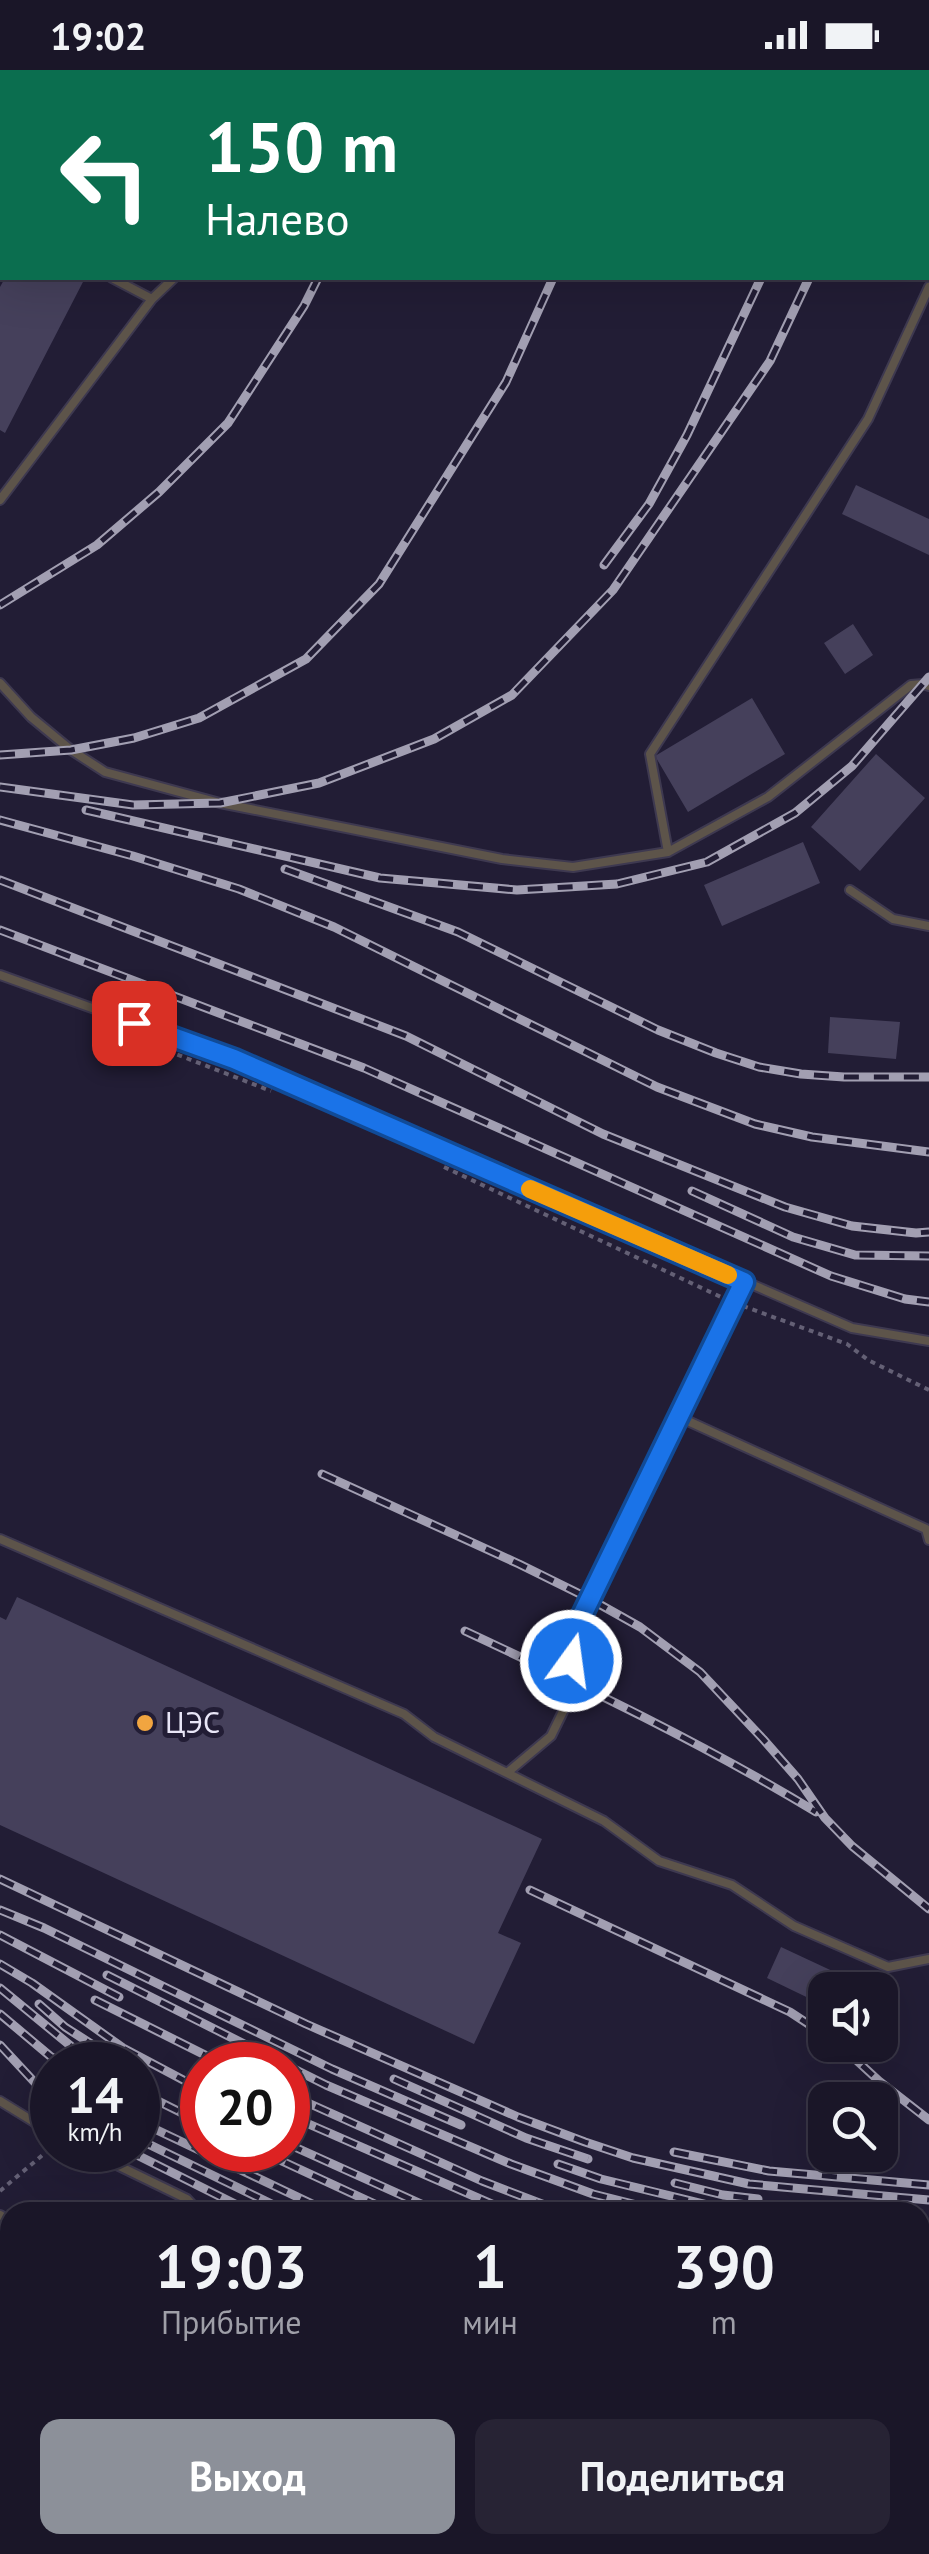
<!DOCTYPE html>
<html lang="ru">
<head>
<meta charset="utf-8">
<style>
	:root { --surface:#1a1628; --page:#272334; --text:#f1f3f6; --muted:#9f9fa8; --line:#383545; --accent:#8c9099 }
	body { margin:0; font-family:"PT Sans",sans-serif; background:var(--page); color:var(--text); height:100vh; display:flex; flex-direction:column; font-size:38px; white-space:nowrap }
	* { box-sizing:border-box; margin:0 }
	p { font-size:32px; color:var(--muted) }
	.icon { flex:none; width:55px; height:55px; fill:none; stroke:currentColor; stroke-width:2; stroke-linecap:round; stroke-linejoin:round }
	.map { position:relative; flex:1; overflow:hidden }
	.panel { position:absolute; left:0px; top:2132px; width:930px; height:352px; display:flex; flex-direction:column; background:var(--surface); border-radius:30px 30px 0 0; box-shadow:0 10px 40px #0002,0 0 0 2px var(--line) }
	.panel>* { flex:none }
	.guide { position:absolute; left:0px; top:0px; width:930px; height:210px; box-shadow:0 10px 40px #0002,0 0 0 2px var(--line); background:#0b6e4f; color:#fff; overflow:hidden }
	.tools { position:absolute; left:808px; top:1902px; display:grid; gap:20px }
	.tools a { display:grid; place-items:center; width:90px; height:90px; border-radius:20px; background:var(--surface); box-shadow:0 10px 40px #0002,0 0 0 2px var(--line); font-size:50px }
	.speed { position:absolute; left:30px; top:1972px; display:flex; gap:20px; font-size:50px; font-weight:700; text-align:center }
	.speed>* { display:grid; place-content:center; width:130px; height:130px; border-radius:50%; background:var(--surface); box-shadow:0 10px 40px #0002,0 0 0 2px var(--line); line-height:1 }
	.speed small { font-size:25px; font-weight:400 }
	.speed .limit { border:15px solid #d22; background:#fff; color:#111 }
	.pin { position:absolute; display:grid; place-items:center; width:85px; height:85px; color:#fff; margin:-42px; border-radius:20px; box-shadow:0 5px 15px #0006 }
	.me { position:absolute; width:110px; margin:-55px; rotate:14deg; stroke-linejoin:round; filter:drop-shadow(0 0 8px #0008) }
	.turn { display:flex; align-items:center; gap:35px; height:210px; padding:0 40px; font-size:45px }
	.turn .icon { width:130px; height:130px; stroke-width:2.5 }
	.turn b { display:block; font-size:70px; line-height:85px }
	.eta { display:flex; justify-content:space-evenly; align-items:center; height:170px; text-align:center }
	.eta b { font-size:60px; font-weight:800; line-height:70px }
	.button { display:flex; gap:20px; margin-top:auto; padding:20px 40px }
	.button a { flex:1; height:115px; border-radius:20px; background:var(--accent); color:#fff; font-size:40px; font-weight:800; line-height:115px; text-align:center }
	.button a+a { background:var(--page); color:var(--text) }
	.status { display:flex; justify-content:space-between; align-items:center; height:70px; padding:0 50px; background:var(--surface); direction:ltr }
	.status svg { height:28px; fill:currentColor }
	.map>svg:first-child { display:block }
	.water { fill:#150036 }
	.building { fill:#45405b }
	.lines { fill:none; stroke-linecap:round; stroke-linejoin:round }
	.lane-casing { stroke:#3e3950; stroke-width:12 }
	.path { stroke:#646075; stroke-width:4; stroke-dasharray:5 5; stroke-linecap:butt }
	.lane { stroke:#5d544a; stroke-width:8 }
	.rail-casing { stroke:#a29fb2; stroke-width:9 }
	.rail { stroke:#221d35; stroke-width:5; stroke-dasharray:15; stroke-linecap:butt }
	.route-casing { stroke:#114b97; stroke-width:25 }
	.route { stroke:#1a73e8; stroke-width:18 }
	.slow { stroke:#f59e0b; stroke-width:18 }
	.poi-dot { fill:#f1a540; stroke:#221d35; stroke-width:4 }
	.labels { text-anchor:middle; stroke-width:10; stroke-linejoin:round; paint-order:stroke }
	.poi-label { font-size:30px; fill:#e9e6f7; stroke:#221d35; text-anchor:start }
</style>
</head>
<body>
<div class="status"><b>19:02</b><svg viewBox="0 0 49 12"><path d="M0 12V9h3v3zM5 12V6h3v6zM10 12V3h3v9zM15 12V0h3v12zM26 1h20v11H26zM47 4h2v5h-2z"/></svg></div>
<div class="map">
<svg width="929" height="2484" viewBox="0 0 929 2484">
	<rect width="100%" height="100%" fill="#221d35"/>
	<path class="water" d="M 527,2475 L 655,2475 L 675,2484 L 548,2484 Z"/>
	<path class="building" d="M 5,208 L 80,208 L 84,210 L 5,363 L 0,360 L 0,217 Z
		M 856,415 L 929,449 L 929,485 L 842,444 Z
		M 853,554 L 873,585 L 845,604 L 824,573 Z
		M 752,628 L 785,684 L 688,742 L 655,686 Z
		M 876,684 L 925,728 L 860,801 L 811,757 Z
		M 803,772 L 820,813 L 722,856 L 704,815 Z
		M 830,947 L 900,952 L 896,989 L 828,983 Z
		M 17,1527 L 542,1769 L 498,1863 L 521,1873 L 474,1974 L 0,1755 L 0,1547 L 6,1550 Z
		M 781,1877 L 856,1912 L 852,1920 L 825,1920 L 825,1936 L 767,1908 Z
		M 758,2475 L 897,2475 L 893,2484 L 765,2484 L 756,2480 Z"/>
	<g class="lines">
		<g class="lane-casing">
			<path id="lane" d="M 282,2 L 283,0
				M 0,149 L 2,150
				M 112,208 L 152,229
				M 0,430 L 152,229 L 174,208
				M 0,613 L 31,647 L 71,680 L 105,702 L 220,733 L 502,789 L 573,797 L 668,782 L 768,727 L 911,615 L 923,614 L 929,616
				M 668,782 L 650,684 L 868,349 L 929,217
				M 850,820 L 893,849 L 929,856
				M 0,905 L 234,989 L 852,1258 L 929,1271
				M 679,1347 L 926,1459 L 929,1470
				M 0,1469 L 404,1644 L 434,1667 L 604,1751 L 659,1791 L 732,1815 L 794,1856 L 888,1897 L 929,1889
				M 507,1703 L 551,1666 L 572,1623 L 570,1570 L 744,1212
				M 0,2031 L 52,2063
				M 86,2080 L 187,2129 L 199,2142
				M 0,2145 L 10,2151
				M 0,2250 L 10,2259
				M 920,2353 L 929,2349
				M 250,2475 L 260,2484
				M 411,2475 L 428,2484"/>
		</g>
		<path class="path" d="M 168,981 L 271,1021
			M 444,1097 L 721,1227
			M 743,1236 L 847,1274 L 868,1290 L 929,1320
			M 0,2121 L 52,2077"/>
		<use href="#lane" class="lane"/>
		<g class="rail-casing">
			<path id="rail" d="M 410,2 L 411,0
				M 646,2 L 648,0
				M 857,2 L 858,0
				M 903,2 L 905,0
				M 604,495 L 649,434 L 687,365 L 761,208
				M 0,535 L 97,475 L 159,422 L 228,353 L 304,236 L 318,208
				M 0,685 L 71,680 L 134,668 L 199,648 L 306,589 L 379,514 L 506,312 L 553,208
				M 0,717 L 133,735 L 220,733 L 319,713 L 434,669 L 512,625 L 613,520 L 770,291 L 809,208
				M 86,740 L 380,808 L 517,820 L 617,814 L 707,792 L 795,743 L 852,696 L 929,607
				M 0,750 L 133,786 L 239,819 L 334,857 L 657,1017 L 755,1054 L 812,1067 L 929,1082
				M 285,799 L 458,862 L 658,960 L 716,983 L 759,997 L 801,1004 L 844,1007 L 929,1007
				M 0,810 L 406,966 L 603,1064 L 785,1137 L 852,1156 L 916,1163 L 929,1162
				M 0,860 L 364,998 L 831,1206 L 905,1229 L 929,1232
				M 692,1121 L 793,1167 L 855,1185 L 929,1186
				M 322,1404 L 519,1494 L 590,1529 L 640,1557 L 700,1602 L 763,1669 L 798,1709 L 825,1748 L 852,1776 L 929,1839
				M 465,1561 C 585,1617 704,1674 816,1742
				M 0,1809 L 306,1954 L 518,2047 L 585,2072 L 633,2088 L 749,2114 L 929,2130
				M 530,1820 L 790,1942 L 825,1965
				M 0,1840 L 44,1858 L 332,1999 L 461,2055
				M 0,1865 L 119,1927
				M 0,1894 L 32,1913 L 123,1978 L 202,2020
				M 107,1905 L 286,1995
				M 0,1918 L 94,1995
				M 95,1930 L 225,1995
				M 39,1934 L 65,1957 L 124,1995
				M 0,1944 L 50,1986 L 65,1995
				M 0,1975 L 52,2031
				M 840,1975 L 879,2011 L 929,2050
				M 288,1996 L 326,2015 L 511,2094 L 593,2124 L 665,2142
				M 394,2009 L 526,2068 L 588,2089
				M 138,2021 L 202,2053
				M 288,2024 L 482,2111 L 563,2142
				M 288,2045 L 510,2142
				M 138,2051 L 329,2142
				M 138,2069 L 288,2142
				M 288,2074 L 439,2142
				M 127,2080 L 251,2142
				M 258,2080 L 392,2142
				M 674,2082 L 769,2101 L 929,2115
				M 558,2094 L 601,2109 L 737,2142
				M 675,2113 L 723,2125 L 758,2129
				M 920,2160 L 929,2160
				M 920,2177 L 929,2177
				M 920,2202 L 929,2202
				M 920,2218 L 929,2217
				M 920,2246 L 929,2245
				M 920,2262 L 929,2262
				M 920,2278 L 929,2278
				M 920,2297 L 929,2295
				M 920,2327 L 929,2324"/>
		</g>
		<use href="#rail" class="rail"/>
	</g>
	<g class="lines">
		<g class="route-casing">
			<path id="route" d="M 134,953 L 234,989 L 744,1212 L 570,1570 L 571,1591"/>
		</g>
		<use href="#route" class="route"/>
		<path class="slow" d="M 530,1119 L 728,1205"/>
	</g>
	<circle class="poi-dot" cx="145" cy="1653" r="10"/>
	<g class="labels">
		<g class="poi-label">
			<text x="165" y="1663">ЦЭС</text>
		</g>
	</g>
</svg>
<div class="tools">
<a><svg class="icon" aria-label="sound" viewBox="0 0 24 24"><path d="M4 9h4l5-4v14l-5-4H4zM17 9q2 3 0 6"/></svg></a>
<a><svg class="icon" aria-label="search" viewBox="0 0 24 24"><circle cx="10" cy="10" r="6"/><path d="M15 15l6 6"/></svg></a>
</div>
<div class="speed"><div>14<small>km/h</small></div><div class="limit">20</div></div>
<div class="pin" style="left:134px;top:953px;background:#d93025"><svg class="icon" aria-label="arrive" viewBox="0 0 24 24"><path d="M6 21V4h12l-3 4 3 4H6"/></svg></div>
<svg class="me" style="left:571px;top:1591px" viewBox="-20 -20 40 40"><circle r="17" fill="#1a73e8" stroke="#fff" stroke-width="3"/><path d="M0-11L8 9 0 5-8 9z" fill="#fff"/></svg>
<div class="guide">
<div class="turn"><svg class="icon" aria-label="left" viewBox="0 0 24 24"><path d="M17 20v-9H6M10 6l-5 5 5 5"/></svg><div><b>150 m</b>Налево</div></div>
</div>
<section class="panel">
<div class="eta">
<div><b>19:03</b><p>Прибытие</p></div>
<div><b>1</b><p>мин</p></div>
<div><b>390</b><p>m</p></div>
</div>
<div class="button"><a>Выход</a><a>Поделиться</a></div>
</section>
</div>
</body>
</html>
